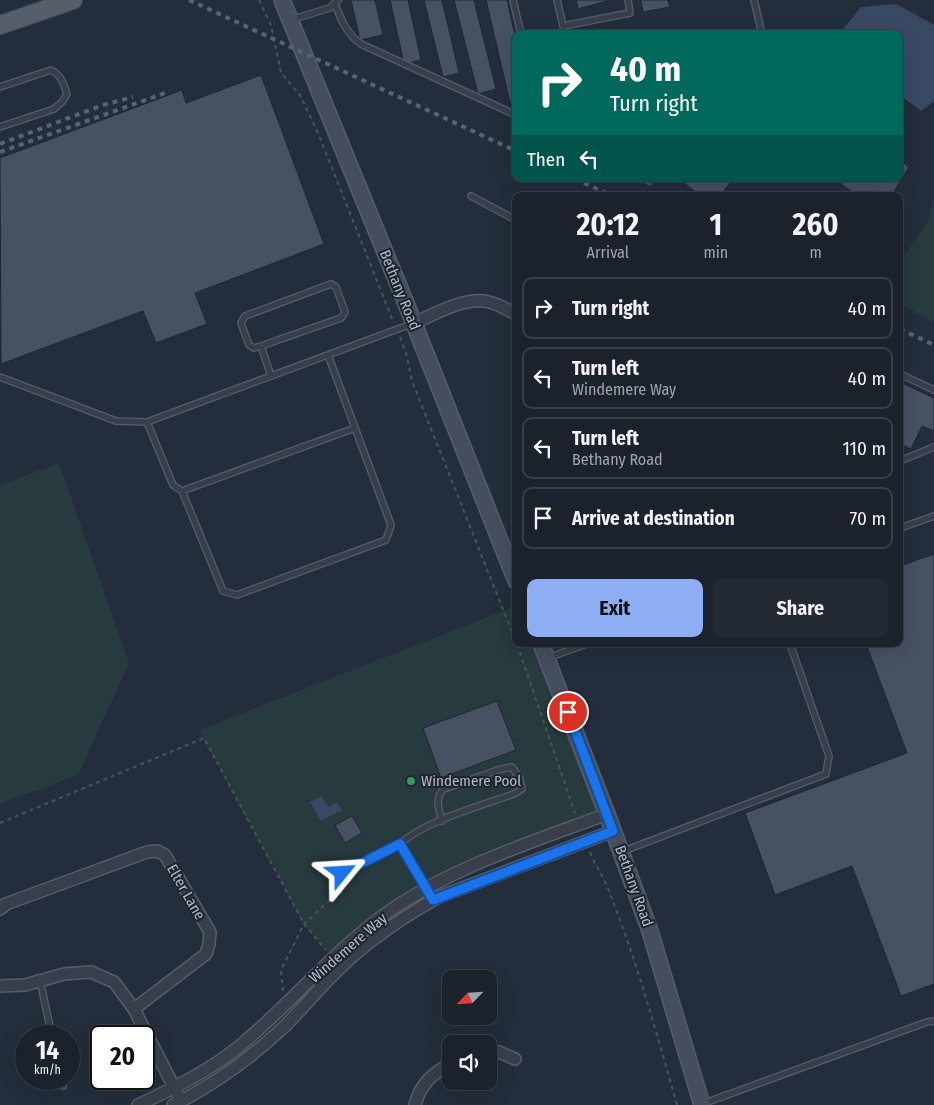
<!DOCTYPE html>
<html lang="en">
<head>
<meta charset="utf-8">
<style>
	:root { --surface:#1b222c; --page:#242a34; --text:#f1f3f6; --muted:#a0a4a9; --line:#393f48; --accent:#8daef2 }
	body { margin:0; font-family:"Fira Sans Condensed",sans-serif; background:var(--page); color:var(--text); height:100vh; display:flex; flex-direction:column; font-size:19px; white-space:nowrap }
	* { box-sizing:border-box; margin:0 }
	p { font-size:16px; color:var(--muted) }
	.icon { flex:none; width:28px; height:28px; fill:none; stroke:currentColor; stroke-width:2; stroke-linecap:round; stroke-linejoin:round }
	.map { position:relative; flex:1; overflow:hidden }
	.panel { position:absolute; left:512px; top:192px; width:391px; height:455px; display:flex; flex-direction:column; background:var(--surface); border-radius:10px; box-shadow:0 5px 20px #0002,0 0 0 1px var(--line) }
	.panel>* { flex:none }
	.guide { position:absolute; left:512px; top:30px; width:391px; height:152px; border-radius:10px; box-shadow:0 5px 20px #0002,0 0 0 1px var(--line); background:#00695c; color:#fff; overflow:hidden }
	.needle { width:32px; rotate:245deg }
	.tools { position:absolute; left:442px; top:970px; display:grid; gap:10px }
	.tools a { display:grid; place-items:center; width:55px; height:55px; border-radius:10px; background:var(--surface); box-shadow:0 5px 20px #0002,0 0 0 1px var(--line); font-size:25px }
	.speed { position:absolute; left:15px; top:1025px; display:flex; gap:10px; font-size:25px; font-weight:700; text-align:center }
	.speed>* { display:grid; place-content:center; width:65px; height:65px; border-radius:50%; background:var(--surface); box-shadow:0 5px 20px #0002,0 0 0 1px var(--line); line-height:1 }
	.speed small { font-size:12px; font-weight:400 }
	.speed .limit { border:2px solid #111; border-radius:8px; background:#fff; color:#111 }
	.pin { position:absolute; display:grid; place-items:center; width:42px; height:42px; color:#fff; margin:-21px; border:2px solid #fff; border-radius:50%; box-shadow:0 1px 5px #0007 }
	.me { position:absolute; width:55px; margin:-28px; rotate:63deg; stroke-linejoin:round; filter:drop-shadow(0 0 4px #0008) }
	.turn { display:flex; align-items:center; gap:18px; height:105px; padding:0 15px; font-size:22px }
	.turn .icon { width:65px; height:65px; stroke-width:2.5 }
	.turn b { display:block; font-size:35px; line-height:42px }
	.then { display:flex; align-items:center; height:48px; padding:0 15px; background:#0003; gap:10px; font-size:19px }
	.eta { display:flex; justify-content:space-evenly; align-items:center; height:85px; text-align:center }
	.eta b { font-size:30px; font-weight:700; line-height:35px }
	.cta { display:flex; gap:10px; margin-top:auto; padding:10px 15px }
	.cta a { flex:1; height:58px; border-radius:10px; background:var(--accent); color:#111; font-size:20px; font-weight:700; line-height:58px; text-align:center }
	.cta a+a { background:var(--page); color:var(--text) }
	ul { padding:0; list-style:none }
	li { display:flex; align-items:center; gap:15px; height:62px; margin:0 10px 8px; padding:0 5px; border:2px solid var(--line); border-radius:10px }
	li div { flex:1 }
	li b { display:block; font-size:19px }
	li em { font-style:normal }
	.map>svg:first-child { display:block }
	.green { fill:#273a3d }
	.water { fill:#3a4963 }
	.building { fill:#485162; stroke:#1f2632 }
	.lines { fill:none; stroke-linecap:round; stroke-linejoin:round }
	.lane-casing { stroke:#565d69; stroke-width:8 }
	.street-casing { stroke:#565d69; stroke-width:14 }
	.secondary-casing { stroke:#565d69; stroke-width:18 }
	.primary-casing { stroke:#414854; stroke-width:20 }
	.path { stroke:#46575b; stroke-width:2; stroke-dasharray:4 4; stroke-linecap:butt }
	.lane { stroke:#383f4b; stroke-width:5.5 }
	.street { stroke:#383f4b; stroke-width:11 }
	.secondary { stroke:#464e5e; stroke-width:15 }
	.primary { stroke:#565e6b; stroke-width:18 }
	.rail { stroke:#5a6372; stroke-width:4; stroke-dasharray:5 5; stroke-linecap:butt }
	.route-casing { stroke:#114b97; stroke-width:12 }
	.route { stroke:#1a73e8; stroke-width:9 }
	.leisure-dot { fill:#2e9e5b; stroke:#1d2430; stroke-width:2 }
	.labels { text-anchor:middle; stroke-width:4; stroke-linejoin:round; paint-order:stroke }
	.street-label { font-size:15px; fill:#b4bac7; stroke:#1d2430 }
	.poi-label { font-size:15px; fill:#b4bac7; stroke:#1d2430; text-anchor:start }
</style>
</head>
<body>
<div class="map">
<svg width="934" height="1105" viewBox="0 0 934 1105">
	<rect width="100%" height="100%" fill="#242d3b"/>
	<path class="green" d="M 934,195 L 934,323 L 900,303 L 900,262 L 927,223 Z
		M 59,463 L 129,663 L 78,775 L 0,804 L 0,485 Z
		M 516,606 L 516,644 L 541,644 L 607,814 L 429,888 L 333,957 L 304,924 L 199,730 Z"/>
	<path class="water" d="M 896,4 L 934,25 L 934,101 L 921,111 L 900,95 L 900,34 L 839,34 L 861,7 Z
		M 322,796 L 328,807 L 337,802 L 342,810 L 321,821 L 310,802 Z"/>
	<path class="building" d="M 351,0 L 375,0 L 383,35 L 360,40 Z
		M 390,0 L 408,0 L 421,60 L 404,64 Z
		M 424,0 L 442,0 L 459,73 L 443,77 Z
		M 454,0 L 474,0 L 496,89 L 478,94 Z
		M 486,0 L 507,0 L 516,40 L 516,110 L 512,111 Z
		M 576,0 L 611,0 L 578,9 Z
		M 641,0 L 668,0 L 670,7 L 643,12 Z
		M 261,75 L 324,244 L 195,293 L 207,324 L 156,343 L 143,311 L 1,364 L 0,158 L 182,90 L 186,103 Z
		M 900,160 L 909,167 L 891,196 L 858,196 L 834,179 L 900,179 Z
		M 634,179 L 655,179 L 651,187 Z
		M 679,179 L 723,179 L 730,183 L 720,196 L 701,196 Z
		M 900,382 L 934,398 L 934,431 L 922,426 L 911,449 L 900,444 Z
		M 934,554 L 934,984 L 901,996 L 852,866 L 775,895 L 745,813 L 907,753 L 866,644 L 900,644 L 900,566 Z
		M 497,701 L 516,750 L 441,778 L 423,728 Z
		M 352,816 L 362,833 L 345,843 L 335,825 Z"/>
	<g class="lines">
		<g class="lane-casing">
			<path id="lane" d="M 513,0 L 521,34
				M 557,0 L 563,26 L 630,13 L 628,0
				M 754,0 L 762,34
				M 335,4 C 341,20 347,34 361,44 L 516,115
				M 290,20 L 330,8 L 338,0
				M 0,87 L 51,70 C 61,75 64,84 67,94 L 62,102 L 54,109 L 0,127
				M 471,196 L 516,220
				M 261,346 L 254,348 L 249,345 L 241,323 L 245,316 L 331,284 L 336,287 L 345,312 L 341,318 L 261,346 L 271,376
				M 900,374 L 934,390
				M 0,377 L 116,421 L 147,422 L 414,323
				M 147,422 L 173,485 L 182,491 L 223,591 L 237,595 L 386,540 L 391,525 L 328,355
				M 900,461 L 934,447
				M 182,491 L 355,428
				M 900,528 L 934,516
				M 548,658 L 586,644
				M 621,852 L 826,774 L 829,756 L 790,644
				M 342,873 L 400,844
				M 433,900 L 400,844 C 425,821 480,806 514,794 L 522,789 L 520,779 L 512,767 L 498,770 L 444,789 C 434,798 439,809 442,821
				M 40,980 L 52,1036
				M 62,1079 L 63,1086
				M 702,1104 L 927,1022 L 934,1021"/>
		</g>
		<g class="street-casing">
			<path id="street" d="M 414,323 C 435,314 460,299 484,301 C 495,302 506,309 516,314
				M 0,909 L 6,904 L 147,852 L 157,851 L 165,855 L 210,932 L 209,944 L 206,954 L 134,1009
				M 0,986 L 25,985 L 64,974 L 91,972 L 114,982 L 134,1009 L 178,1095
				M 489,1053 L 499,1052 L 515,1059
				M 138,1105 C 174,1088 211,1070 242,1044 C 290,1004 330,955 381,917 C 448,868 530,843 607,814
				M 173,1105 C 214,1085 252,1057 285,1026 C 304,1007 321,986 340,968 C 370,939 403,917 439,897 L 613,831
				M 415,1105 C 420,1085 433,1072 451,1064"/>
		</g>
		<g class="secondary-casing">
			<path id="secondary" d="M 282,0 L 407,306 L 516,581
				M 541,644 L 607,814 L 650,931 L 702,1105"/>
		</g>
		<g class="primary-casing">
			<path id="primary" d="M 0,25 L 73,0"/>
		</g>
		<path class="path" d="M 259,0 L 271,25 L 281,73 L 300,95 L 318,133 L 393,321
			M 400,337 L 406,353 L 412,381 L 516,642
			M 517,644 L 575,813
			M 0,823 L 204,738 L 304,924 L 326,950
			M 590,852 C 596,867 605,879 610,894 C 637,962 657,1034 677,1105
			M 283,991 L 281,970 L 304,924 L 331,899 L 343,892"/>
		<use href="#lane" class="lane"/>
		<use href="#street" class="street"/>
		<use href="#secondary" class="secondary"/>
		<use href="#primary" class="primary"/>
		<path class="rail" d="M 189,0 L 516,151
			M 0,144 L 103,105 L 133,97
			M 0,152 L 168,92
			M 575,179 L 613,196
			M 900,329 L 934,345"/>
	</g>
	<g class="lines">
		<g class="route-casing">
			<path id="route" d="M 342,873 L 400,844 L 433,900 L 613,831 L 568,712"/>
		</g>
		<use href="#route" class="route"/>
	</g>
	<circle class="leisure-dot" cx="411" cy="781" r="5"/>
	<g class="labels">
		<g class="street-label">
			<text transform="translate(400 290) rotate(68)" y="5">Bethany Road</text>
			<text transform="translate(634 886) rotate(70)" y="5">Bethany Road</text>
			<text transform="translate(186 892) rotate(60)" y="5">Elter Lane</text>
			<text transform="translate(348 948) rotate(-41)" y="5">Windemere Way</text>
		</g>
		<g class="poi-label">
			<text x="421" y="786">Windemere Pool</text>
		</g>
	</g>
</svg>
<div class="tools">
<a><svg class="needle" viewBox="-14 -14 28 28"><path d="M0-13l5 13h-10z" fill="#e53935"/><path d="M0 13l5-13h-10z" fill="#a0a4a9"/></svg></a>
<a><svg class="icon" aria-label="sound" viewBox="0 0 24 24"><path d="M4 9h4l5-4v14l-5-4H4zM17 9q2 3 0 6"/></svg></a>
</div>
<div class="speed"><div>14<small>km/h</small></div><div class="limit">20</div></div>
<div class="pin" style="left:568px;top:712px;background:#d93025"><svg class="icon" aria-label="arrive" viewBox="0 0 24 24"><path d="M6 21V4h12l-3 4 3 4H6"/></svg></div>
<svg class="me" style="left:342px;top:873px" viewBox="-20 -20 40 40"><path d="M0-17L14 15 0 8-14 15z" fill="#1a73e8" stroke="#fff" stroke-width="4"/></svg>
<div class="guide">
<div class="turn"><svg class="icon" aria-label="right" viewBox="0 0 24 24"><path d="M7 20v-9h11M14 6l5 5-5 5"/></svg><div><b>40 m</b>Turn right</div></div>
<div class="then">Then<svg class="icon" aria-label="left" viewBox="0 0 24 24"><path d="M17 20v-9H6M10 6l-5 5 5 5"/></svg></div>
</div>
<section class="panel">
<div class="eta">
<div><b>20:12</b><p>Arrival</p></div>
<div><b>1</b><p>min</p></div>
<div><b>260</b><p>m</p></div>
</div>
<ul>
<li><svg class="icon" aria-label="right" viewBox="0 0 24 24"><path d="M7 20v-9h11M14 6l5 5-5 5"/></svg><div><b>Turn right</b></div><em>40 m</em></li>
<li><svg class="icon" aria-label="left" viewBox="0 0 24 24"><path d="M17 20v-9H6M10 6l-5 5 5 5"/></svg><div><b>Turn left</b><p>Windemere Way</p></div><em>40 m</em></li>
<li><svg class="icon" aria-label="left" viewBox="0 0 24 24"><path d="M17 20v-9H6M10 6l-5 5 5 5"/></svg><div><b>Turn left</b><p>Bethany Road</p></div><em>110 m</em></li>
<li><svg class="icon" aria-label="arrive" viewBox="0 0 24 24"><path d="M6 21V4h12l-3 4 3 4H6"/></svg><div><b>Arrive at destination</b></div><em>70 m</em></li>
</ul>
<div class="cta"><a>Exit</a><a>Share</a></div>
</section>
</div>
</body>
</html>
